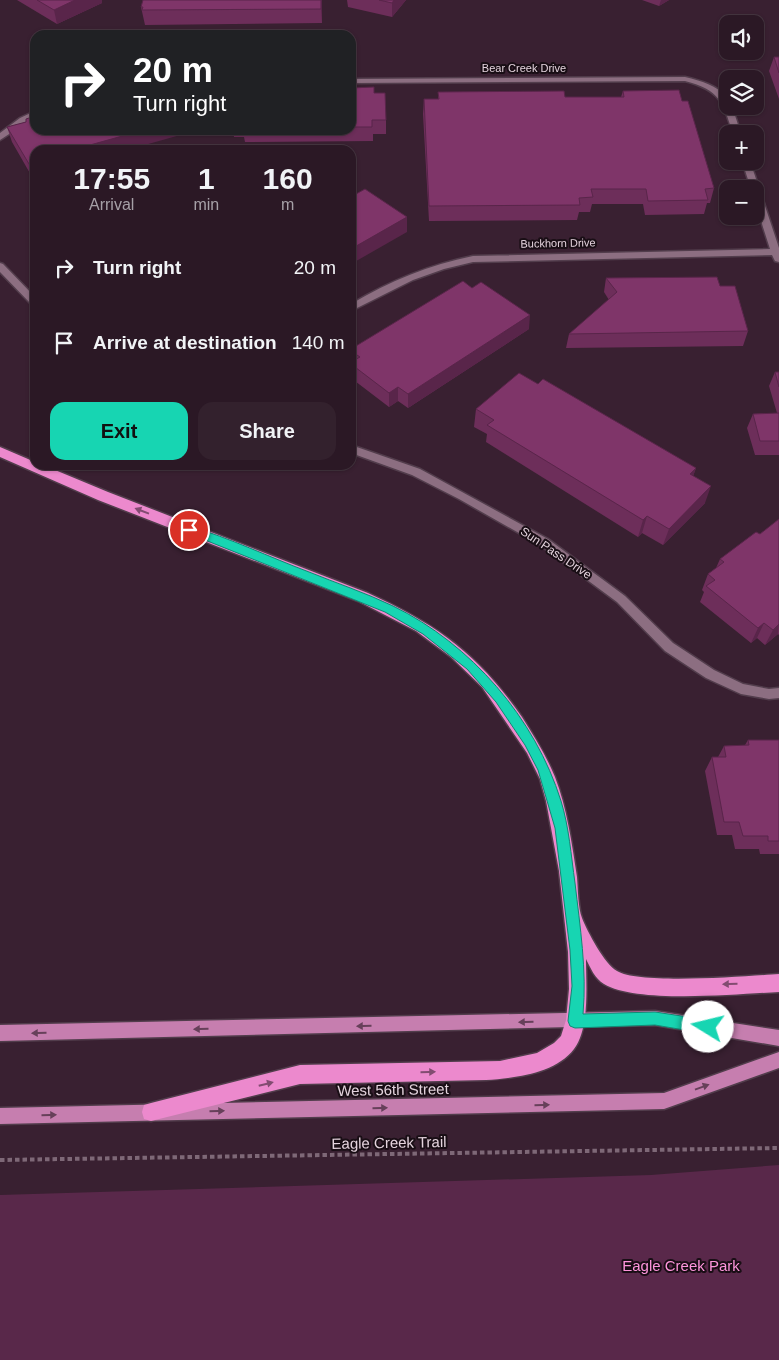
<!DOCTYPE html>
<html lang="en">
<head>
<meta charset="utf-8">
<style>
	:root { --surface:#2b1825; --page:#33212d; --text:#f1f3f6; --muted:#a6a0a7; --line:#473742; --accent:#17d5b2 }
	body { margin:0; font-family:Helvetica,sans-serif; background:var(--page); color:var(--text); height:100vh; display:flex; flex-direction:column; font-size:19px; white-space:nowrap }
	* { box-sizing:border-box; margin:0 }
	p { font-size:16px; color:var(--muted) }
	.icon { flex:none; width:28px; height:28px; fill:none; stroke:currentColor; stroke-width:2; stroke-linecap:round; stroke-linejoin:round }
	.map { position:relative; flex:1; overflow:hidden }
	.details { position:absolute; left:30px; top:145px; width:326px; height:325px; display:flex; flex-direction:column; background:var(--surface); border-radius:15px; box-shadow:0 1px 4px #0004,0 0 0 1px var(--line) }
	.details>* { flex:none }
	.guide { position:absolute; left:30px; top:30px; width:326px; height:105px; border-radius:15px; box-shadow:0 1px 4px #0004,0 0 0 1px var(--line); background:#202124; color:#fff; overflow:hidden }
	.tools { position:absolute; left:719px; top:15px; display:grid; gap:10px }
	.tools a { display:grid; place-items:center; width:45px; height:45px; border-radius:10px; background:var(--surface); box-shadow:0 1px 4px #0004,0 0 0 1px var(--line); font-size:25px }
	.pin { position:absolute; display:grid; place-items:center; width:42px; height:42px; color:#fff; margin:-21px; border:2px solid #fff; border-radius:50%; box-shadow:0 1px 5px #0007 }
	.me { position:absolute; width:55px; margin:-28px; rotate:279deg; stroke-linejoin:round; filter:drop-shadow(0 0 4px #0008) }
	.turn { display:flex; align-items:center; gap:18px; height:105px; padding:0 20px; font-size:22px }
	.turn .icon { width:65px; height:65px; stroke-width:2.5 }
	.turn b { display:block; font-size:35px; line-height:42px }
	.eta { display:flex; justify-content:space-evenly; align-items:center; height:85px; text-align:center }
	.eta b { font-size:30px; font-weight:700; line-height:35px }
	.button { display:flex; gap:10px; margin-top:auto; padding:10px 20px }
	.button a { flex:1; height:58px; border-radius:15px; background:var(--accent); color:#111; font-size:20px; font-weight:700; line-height:58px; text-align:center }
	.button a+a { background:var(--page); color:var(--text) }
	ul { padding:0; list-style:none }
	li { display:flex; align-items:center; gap:15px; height:75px; padding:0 20px }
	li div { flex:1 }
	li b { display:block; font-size:19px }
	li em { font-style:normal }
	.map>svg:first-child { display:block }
	.green { fill:#59284a }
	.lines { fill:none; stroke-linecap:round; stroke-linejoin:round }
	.minor-casing { stroke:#523d4c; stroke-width:3 }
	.major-casing { stroke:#523d4c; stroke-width:3 }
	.highway-casing { stroke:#523d4c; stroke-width:3 }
	.path { stroke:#7e6877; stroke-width:4; stroke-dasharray:4.5 3; stroke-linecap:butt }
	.minor { fill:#8c6e81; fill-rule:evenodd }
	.major { fill:#c67eaf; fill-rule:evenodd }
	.highway { fill:#ec89cd; fill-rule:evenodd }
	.wall { fill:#6d2e5a }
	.shaded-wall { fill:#59254a }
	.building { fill:#7f3569; stroke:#59254a }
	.oneway { fill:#824c71 }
	.oneway2 { fill:#67405a }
	.route { fill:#17d5b2; stroke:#0f8a74 }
	.labels { text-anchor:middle; stroke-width:4; stroke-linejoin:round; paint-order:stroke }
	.far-street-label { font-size:11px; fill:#e4d3dd; stroke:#190e15 }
	.street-label { font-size:12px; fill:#e4d3dd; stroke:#190e15 }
	.near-street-label { font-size:15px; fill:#e4d3dd; stroke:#190e15 }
	.near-park-label { font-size:15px; fill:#fe95dc; stroke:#190e15 }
</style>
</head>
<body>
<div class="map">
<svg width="779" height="1360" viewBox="0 0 779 1360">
	<rect width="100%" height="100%" fill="#392031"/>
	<path class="green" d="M 779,1165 L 779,1360 L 0,1360 L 0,1195 L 651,1175 Z"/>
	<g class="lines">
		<g class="minor-casing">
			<path id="minor" d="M 685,77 C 702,81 716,85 728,98 L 728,106 L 732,106 L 741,134 L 733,134 C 723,102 720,90 685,81 L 351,83 L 351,79 Z
				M 35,111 L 35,117 L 0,140 L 0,133 L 20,118 Z
				M 742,161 L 750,161 L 779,248 L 779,262 L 775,261 L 772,255 L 473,262 L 444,269 L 413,280 L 351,311 L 351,304 C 390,281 429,265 473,256 L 770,249 L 755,202 L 755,189 L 751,189 Z
				M 0,263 L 3,264 L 35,297 L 35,306 L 32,305 L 0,272 Z
				M 351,445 L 420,469 L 548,539 L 625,596 L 673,643 L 714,670 L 743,684 L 769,689 L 779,688 L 779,698 L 769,699 L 741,694 L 706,678 L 665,651 L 617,602 L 540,545 L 459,499 L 412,475 L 351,453 Z"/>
		</g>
		<g class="major-casing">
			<path id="major" d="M 655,1011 L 779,1030 L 779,1046 L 655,1025 L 0,1041 L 0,1025 Z
				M 779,1052 L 779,1068 L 664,1109 L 0,1124 L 0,1108 L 664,1093 Z"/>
		</g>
		<g class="highway-casing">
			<path id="highway" d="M 0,447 L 35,462 L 35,465 L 43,465 L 108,492 L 368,593 C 438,625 478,654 522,717 C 534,736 546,755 555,777 C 567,808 572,844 577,877 C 578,888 578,908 582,918 C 587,931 605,965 617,971 C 640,985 748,976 779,974 L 779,992 C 738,994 637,1004 604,984 C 595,979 590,967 586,959 C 586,984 590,1028 574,1049 C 555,1074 514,1078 486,1080 L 300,1084 L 151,1121 L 144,1119 L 142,1112 L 144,1105 L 151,1103 L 300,1065 L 500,1061 L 537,1053 L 554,1043 L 561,1036 L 566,1020 L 569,989 L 568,952 L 559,871 L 546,801 L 540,779 L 527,753 L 482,687 L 451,657 L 416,631 L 358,601 L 98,500 L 0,457 Z"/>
		</g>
		<path class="path" d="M 0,1160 L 779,1148"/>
		<use href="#minor" class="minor"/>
		<use href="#major" class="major"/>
		<use href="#highway" class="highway"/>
	</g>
	<path class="wall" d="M 17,0 L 102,0 L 102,3 L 57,24 Z
		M 322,0 L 322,23 L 145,25 L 141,7 Z
		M 347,0 L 406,0 L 392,17 L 348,7 Z
		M 642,0 L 669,0 L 659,6 Z
		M 774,57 L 779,57 L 779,99 L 769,71 Z
		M 351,88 L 374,93 L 386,120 L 386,134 L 373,134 L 373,141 L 245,142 L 244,137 L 234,137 L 233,130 L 351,130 Z
		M 623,91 L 682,101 L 714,188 L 710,203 L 707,203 L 704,214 L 645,215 L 643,204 L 592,204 L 590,212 L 579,212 L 577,220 L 429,221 L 423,114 L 424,99 L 438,99 L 438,92 L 565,97 L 621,97 Z
		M 26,122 L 35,150 L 35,182 L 12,142 L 7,127 Z
		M 35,195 L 35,219 L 29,197 Z
		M 606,278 L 720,286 L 748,331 L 743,346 L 566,348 L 569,334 L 609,300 L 604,292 Z
		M 529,329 L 408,408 L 398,401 L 389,407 L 351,378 L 351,349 Z
		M 775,372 L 779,372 L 779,455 L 755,455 L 747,428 L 753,414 L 777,413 L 769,386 Z
		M 538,384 L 696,468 L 693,476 L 705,503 L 663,545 L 642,533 L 638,537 L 486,442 L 487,434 L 474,427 L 476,409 Z
		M 779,519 L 779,635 L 778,634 L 765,645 L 757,638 L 751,643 L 700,602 L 704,592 L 702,590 L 708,574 L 716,568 L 720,559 L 760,534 Z
		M 748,740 L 779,740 L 779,854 L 760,854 L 759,849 L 735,849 L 732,835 L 717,835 L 705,771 L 712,757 L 718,757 L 724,746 L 745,745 Z"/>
	<path class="shaded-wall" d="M 75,0 L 102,0 L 102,3 L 57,24 L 54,10 Z
		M 321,0 L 322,0 L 322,23 L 321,9 Z
		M 394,0 L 406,0 L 392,17 L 392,3 Z
		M 661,0 L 669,0 L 659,6 Z
		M 144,130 L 198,130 L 127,150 L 72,150 Z
		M 407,217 L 407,232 L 351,264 L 351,249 Z
		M 530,315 L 529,329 L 408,408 L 408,394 Z
		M 398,387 L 398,401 L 389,407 L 389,393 Z
		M 696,468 L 690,485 L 690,474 Z
		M 711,486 L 705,503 L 663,545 L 669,529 Z
		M 647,516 L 642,533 L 638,537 L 643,520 Z
		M 764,623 L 757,638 L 751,643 L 758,628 Z
		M 779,624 L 778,634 L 765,645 L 773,630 Z"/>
	<path class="building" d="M 37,0 L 75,0 L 54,10 Z
		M 143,0 L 321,0 L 321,9 L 142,10 L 143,7 L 141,7 Z
		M 379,0 L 394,0 L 392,3 Z
		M 774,57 L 779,57 L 779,73 Z
		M 374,87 L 374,93 L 385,93 L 386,120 L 372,120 L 372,127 L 351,127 L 351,88 Z
		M 679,90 L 682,101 L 688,101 L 714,188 L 705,189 L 708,200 L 648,201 L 646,189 L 591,189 L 593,197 L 579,198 L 580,205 L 429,206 L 424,99 L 439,99 L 438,92 L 564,91 L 565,97 L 624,97 L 623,91 Z
		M 35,116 L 35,130 L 144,130 L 72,150 L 35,150 L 35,174 L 7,127 L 26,122 L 26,119 Z
		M 365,189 L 407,217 L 351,249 L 351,191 L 356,194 Z
		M 35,195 L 35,202 L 29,197 Z
		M 717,277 L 720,286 L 735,286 L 748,331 L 569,334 L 617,292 L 606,278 Z
		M 463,281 L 472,288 L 481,282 L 530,315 L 408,394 L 398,387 L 389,393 L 351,364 L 351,362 L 360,357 L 351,351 L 351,349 Z
		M 775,372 L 779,372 L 779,387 Z
		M 519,373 L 538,384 L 543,379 L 696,468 L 690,474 L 711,486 L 669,529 L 647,516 L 643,520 L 487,425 L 494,420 L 476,409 Z
		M 779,413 L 779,441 L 760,441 L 753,414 Z
		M 779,519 L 779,624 L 773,630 L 764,623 L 758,628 L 706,586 L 715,580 L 708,574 L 724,562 L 720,559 L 756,532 L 760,534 Z
		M 748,740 L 779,740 L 779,841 L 768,841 L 768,836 L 743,836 L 739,822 L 724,822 L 712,757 L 726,757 L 724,746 L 749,745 Z"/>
	<defs><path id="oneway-solid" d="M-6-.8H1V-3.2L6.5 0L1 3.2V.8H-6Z" transform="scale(1.25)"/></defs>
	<g class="oneway">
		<use href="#oneway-solid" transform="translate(142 511) rotate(-159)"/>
		<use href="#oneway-solid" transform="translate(730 984) rotate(179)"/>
		<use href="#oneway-solid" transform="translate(428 1072) rotate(-1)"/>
		<use href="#oneway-solid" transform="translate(266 1084) rotate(-14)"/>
	</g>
	<g class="oneway2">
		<use href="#oneway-solid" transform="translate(526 1022) rotate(178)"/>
		<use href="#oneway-solid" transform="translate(364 1026) rotate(179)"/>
		<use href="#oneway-solid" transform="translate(201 1029) rotate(179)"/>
		<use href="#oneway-solid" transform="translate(39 1033) rotate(179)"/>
		<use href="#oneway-solid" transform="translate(702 1087) rotate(-20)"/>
		<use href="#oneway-solid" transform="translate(542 1105) rotate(-2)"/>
		<use href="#oneway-solid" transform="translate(380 1108) rotate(-1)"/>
		<use href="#oneway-solid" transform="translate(217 1111) rotate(-1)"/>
		<use href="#oneway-solid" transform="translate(49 1115) rotate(-1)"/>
	</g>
	<path class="route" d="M 189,526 C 230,538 269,557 309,572 C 336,583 366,593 393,606 C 471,644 535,718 561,801 C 569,827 571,855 575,883 C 580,927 587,970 583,1014 L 655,1012 L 708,1020 L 713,1022 L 715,1027 L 713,1032 L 708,1034 L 655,1025 L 575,1028 L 570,1026 L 568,1021 L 572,986 L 570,950 L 555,828 L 538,770 L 525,745 L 496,702 L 467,669 L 423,634 L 385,612 L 185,532 L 184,530 Z"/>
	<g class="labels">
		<g class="far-street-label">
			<text x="524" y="72">Bear Creek Drive</text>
			<text transform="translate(558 243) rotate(-1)" y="4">Buckhorn Drive</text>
		</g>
		<g class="street-label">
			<text transform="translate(556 553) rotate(34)" y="4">Sun Pass Drive</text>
		</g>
		<g class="near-street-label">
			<text transform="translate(393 1090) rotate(-1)" y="5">West 56th Street</text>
			<text transform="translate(389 1143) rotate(-1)" y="5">Eagle Creek Trail</text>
		</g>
		<g class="near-park-label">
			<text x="681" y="1271">Eagle Creek Park</text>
		</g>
	</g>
</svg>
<div class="tools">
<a><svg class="icon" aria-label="sound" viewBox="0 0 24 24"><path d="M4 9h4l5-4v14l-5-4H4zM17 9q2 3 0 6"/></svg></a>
<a><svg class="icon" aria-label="layers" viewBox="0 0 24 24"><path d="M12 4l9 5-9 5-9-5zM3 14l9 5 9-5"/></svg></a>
<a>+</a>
<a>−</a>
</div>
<div class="pin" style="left:189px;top:530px;background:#d93025"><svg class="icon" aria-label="arrive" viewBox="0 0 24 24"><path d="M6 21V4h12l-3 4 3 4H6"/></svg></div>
<svg class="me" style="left:708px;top:1027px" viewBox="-20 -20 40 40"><circle r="19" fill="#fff"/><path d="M0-13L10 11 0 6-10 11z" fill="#17d5b2"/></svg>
<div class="guide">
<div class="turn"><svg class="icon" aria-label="right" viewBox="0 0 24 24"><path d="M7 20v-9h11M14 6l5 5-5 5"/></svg><div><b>20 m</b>Turn right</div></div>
</div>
<section class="details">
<div class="eta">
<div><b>17:55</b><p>Arrival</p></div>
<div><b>1</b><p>min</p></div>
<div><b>160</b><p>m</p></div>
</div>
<ul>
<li><svg class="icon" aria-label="right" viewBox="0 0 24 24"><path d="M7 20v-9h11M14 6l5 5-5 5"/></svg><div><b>Turn right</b></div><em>20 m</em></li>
<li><svg class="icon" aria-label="arrive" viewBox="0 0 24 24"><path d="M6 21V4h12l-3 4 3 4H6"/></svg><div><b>Arrive at destination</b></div><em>140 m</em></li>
</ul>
<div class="button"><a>Exit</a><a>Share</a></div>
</section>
</div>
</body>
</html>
